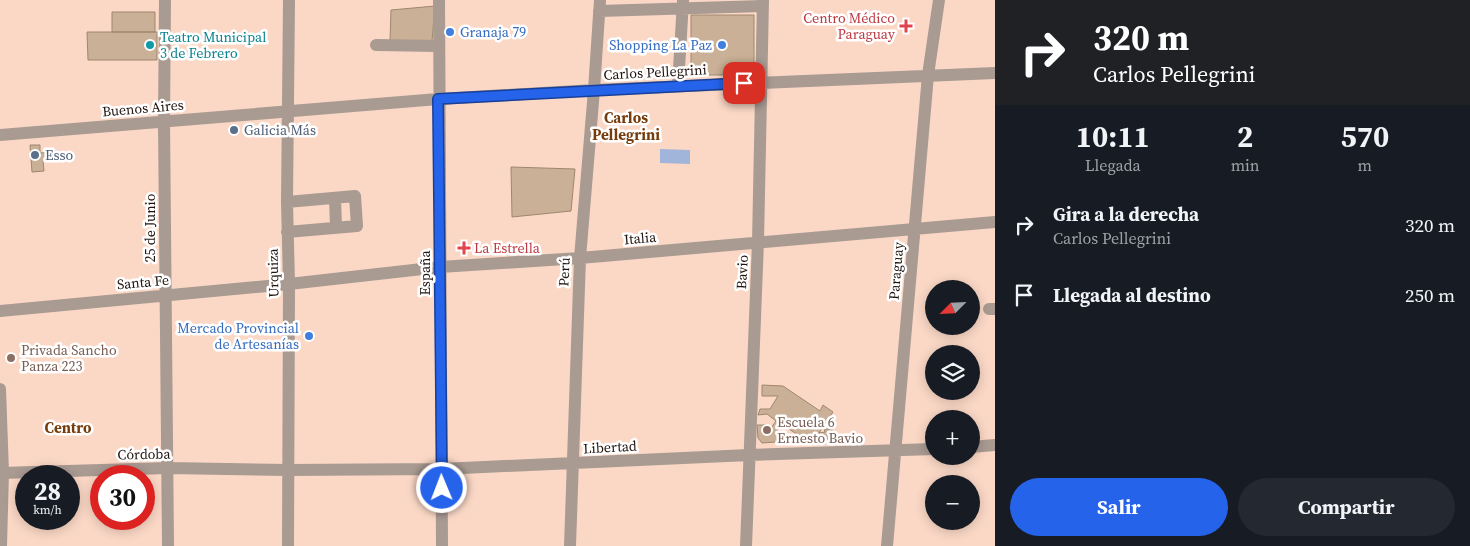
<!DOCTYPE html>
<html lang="es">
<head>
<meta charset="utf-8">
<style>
	:root { --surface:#171b24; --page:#242831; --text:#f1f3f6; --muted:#9ea1a6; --accent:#2563eb }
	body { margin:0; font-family:"Source Serif 4",serif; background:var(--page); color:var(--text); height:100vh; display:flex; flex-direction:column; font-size:19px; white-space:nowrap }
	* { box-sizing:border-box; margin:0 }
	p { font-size:16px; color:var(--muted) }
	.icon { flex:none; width:28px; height:28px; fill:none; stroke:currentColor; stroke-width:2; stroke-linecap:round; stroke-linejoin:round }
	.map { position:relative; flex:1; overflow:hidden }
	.drawer { display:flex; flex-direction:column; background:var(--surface); width:475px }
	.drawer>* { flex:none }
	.hud { background:#202124; color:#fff; overflow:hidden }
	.needle { width:32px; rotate:246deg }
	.buttons { position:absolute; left:925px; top:280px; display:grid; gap:10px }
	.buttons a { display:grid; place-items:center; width:55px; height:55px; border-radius:50%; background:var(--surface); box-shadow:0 2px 12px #0003; font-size:25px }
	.speed { position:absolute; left:15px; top:465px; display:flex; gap:10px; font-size:25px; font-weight:700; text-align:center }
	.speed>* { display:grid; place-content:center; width:65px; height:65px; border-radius:50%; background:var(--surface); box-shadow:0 2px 12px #0003; line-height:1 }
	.speed small { font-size:12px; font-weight:400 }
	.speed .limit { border:8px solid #d22; background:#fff; color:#111 }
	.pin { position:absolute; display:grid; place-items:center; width:42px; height:42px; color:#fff; margin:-21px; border-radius:10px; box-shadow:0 2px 8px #0006 }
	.me { position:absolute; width:55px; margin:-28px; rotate:359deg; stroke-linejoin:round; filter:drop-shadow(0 0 4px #0008) }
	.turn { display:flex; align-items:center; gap:18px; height:105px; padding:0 15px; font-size:22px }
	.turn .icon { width:65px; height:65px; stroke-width:2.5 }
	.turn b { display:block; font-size:35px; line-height:42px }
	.eta { display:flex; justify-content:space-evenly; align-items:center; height:85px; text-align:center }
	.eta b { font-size:30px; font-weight:700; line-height:35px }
	.action { display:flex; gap:10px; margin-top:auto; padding:10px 15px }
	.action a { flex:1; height:58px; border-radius:30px; background:var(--accent); color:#fff; font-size:20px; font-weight:700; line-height:58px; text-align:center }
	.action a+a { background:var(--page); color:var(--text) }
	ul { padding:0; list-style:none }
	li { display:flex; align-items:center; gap:15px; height:70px; padding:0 15px }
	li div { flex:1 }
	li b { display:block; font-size:19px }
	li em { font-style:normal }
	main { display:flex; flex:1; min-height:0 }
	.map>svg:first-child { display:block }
	.water { fill:#a1b4d9 }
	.building { fill:#c9b096; stroke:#9f876e }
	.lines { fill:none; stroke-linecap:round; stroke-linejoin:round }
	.minor { stroke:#a99a92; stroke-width:12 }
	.route-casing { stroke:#184099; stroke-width:12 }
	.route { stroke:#2563eb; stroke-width:9 }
	.health-dot { fill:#e0444e; stroke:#fff; stroke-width:2 }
	.shop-dot { fill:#3f7fe0; stroke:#fff; stroke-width:2 }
	.culture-dot { fill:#0f9aa8; stroke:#fff; stroke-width:2 }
	.service-dot { fill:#5c6f8a; stroke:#fff; stroke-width:2 }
	.education-dot { fill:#8d6e63; stroke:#fff; stroke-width:2 }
	.labels { text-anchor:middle; stroke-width:5; stroke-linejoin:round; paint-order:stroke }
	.health-label { font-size:14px; fill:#be3a42; stroke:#fff; text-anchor:end }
	.shop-label { font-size:14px; fill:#366cbe; stroke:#fff; text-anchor:end }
	.culture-label { font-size:14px; fill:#0d838f; stroke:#fff; text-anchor:start }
	.street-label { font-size:14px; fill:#20140e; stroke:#fff }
	.service-label { font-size:14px; fill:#4e5e75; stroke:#fff; text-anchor:start }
	.education-label { font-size:14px; fill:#785e54; stroke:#fff; text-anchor:start }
	.neighbourhood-label { font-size:15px; font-weight:bold; fill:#773c0b; stroke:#fff }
</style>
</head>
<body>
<main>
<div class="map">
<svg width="995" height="546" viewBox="0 0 995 546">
	<rect width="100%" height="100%" fill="#fbd8c6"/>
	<path class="water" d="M 660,149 L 690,150 L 690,164 L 660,163 Z"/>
	<path class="building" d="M 435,6 L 432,41 L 390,41 L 391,10 Z
		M 112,12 L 155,12 L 155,32 L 112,32 Z
		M 691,15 L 754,15 L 754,75 L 691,75 Z
		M 87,32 L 157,32 L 157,60 L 88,60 Z
		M 30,145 L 40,145 L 40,153 L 54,152 L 55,160 L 43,161 L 44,171 L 32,172 Z
		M 511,167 L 575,169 L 571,211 L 512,217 Z
		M 762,385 L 783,386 L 820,411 L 823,405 L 833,412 L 819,433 L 825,432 L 824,429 L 832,429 L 832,439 L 825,439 L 825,435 L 817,436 L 816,438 L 809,438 L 809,443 L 803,443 L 803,438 L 781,424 L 776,433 L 778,437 L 776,442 L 762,443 L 758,438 L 757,425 L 767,425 L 771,428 L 776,421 L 767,414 L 758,415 L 760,409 L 770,409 L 778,396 L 762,396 Z"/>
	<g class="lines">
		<path class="minor" d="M 165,0 L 164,122 L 168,546
			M 439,0 L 442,546
			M 599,11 L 763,6
			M 376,45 L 438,46
			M 678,86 L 683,1
			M 0,135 L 438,99 L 594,90 L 995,73
			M 335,198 L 336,227
			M 287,202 L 355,196 L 357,226 L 287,232
			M 989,309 L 995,309
			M 0,311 L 289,284 L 440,267 L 580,258 L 995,222
			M 0,389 L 3,472 L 1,546
			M 971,447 L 995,445
			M 0,473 L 168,468 L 288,470 L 441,469 L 749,455 L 934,449
			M 288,546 L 289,284 L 287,202 L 289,0
			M 570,546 L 580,258 L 594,90 L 600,0
			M 746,546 L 758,242 L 763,0
			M 887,546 L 928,75 L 939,0"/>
	</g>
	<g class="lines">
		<g class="route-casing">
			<path id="route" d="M 442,488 L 438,99 L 744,83"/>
		</g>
		<use href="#route" class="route"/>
	</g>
	<g class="health-dot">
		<path d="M903.5 18.5h5v5h5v5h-5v5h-5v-5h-5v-5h5z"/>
		<path d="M461.5 240.5h5v5h5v5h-5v5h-5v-5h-5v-5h5z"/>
	</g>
	<g class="shop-dot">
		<circle cx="450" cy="32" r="5"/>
		<circle cx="722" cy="45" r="5"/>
		<circle cx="309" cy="336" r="5"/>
	</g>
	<circle class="culture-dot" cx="150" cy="45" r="5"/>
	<g class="service-dot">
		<circle cx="234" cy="130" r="5"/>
		<circle cx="35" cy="155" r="5"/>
	</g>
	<g class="education-dot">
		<circle cx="11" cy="358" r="5"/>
		<circle cx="767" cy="430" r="5"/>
	</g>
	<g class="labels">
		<g class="health-label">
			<text x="895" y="23">Centro Médico<tspan x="895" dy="16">Paraguay</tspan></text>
			<text x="474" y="253" text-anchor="start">La Estrella</text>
		</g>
		<g class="shop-label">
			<text x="460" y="37" text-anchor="start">Granaja 79</text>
			<text x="712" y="50">Shopping La Paz</text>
			<text x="299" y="333">Mercado Provincial<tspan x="299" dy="16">de Artesanías</tspan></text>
		</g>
		<g class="culture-label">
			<text x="160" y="42">Teatro Municipal<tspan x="160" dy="16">3 de Febrero</tspan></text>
		</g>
		<g class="street-label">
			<text transform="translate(655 72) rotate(-3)" y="5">Carlos Pellegrini</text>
			<text transform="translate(143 108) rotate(-5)" y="5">Buenos Aires</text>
			<text transform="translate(150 228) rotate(-90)" y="5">25 de Junio</text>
			<text transform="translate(640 238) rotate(-5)" y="5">Italia</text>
			<text transform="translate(896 271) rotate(-85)" y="5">Paraguay</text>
			<text transform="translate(564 272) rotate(-87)" y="5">Perú</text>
			<text transform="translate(742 272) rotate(-87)" y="5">Bavio</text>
			<text transform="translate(273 273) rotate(-91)" y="5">Urquiza</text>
			<text transform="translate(425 273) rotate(-90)" y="5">España</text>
			<text transform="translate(143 282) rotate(-5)" y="5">Santa Fe</text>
			<text transform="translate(610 447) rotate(-3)" y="5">Libertad</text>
			<text transform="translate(144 454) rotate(-1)" y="5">Córdoba</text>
		</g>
		<g class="service-label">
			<text x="244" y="135">Galicia Más</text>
			<text x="45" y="160">Esso</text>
		</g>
		<g class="education-label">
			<text x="21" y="355">Privada Sancho<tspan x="21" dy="16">Panza 223</tspan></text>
			<text x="777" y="427">Escuela 6<tspan x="777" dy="16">Ernesto Bavio</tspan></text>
		</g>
		<g class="neighbourhood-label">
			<text x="626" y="123">Carlos<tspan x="626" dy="17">Pellegrini</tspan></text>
			<text x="68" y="433">Centro</text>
		</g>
	</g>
</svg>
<div class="buttons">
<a><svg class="needle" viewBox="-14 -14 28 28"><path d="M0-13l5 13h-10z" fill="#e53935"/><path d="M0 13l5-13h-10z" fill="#9ea1a6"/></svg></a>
<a><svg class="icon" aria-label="layers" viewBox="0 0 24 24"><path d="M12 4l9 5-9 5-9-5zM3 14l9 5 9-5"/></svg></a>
<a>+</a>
<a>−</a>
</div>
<div class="speed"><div>28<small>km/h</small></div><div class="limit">30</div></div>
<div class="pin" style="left:744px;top:83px;background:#d93025"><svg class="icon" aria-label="arrive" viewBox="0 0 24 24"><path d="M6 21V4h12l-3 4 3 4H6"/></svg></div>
<svg class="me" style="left:442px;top:488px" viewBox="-20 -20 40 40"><circle r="17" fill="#2563eb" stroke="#fff" stroke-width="3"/><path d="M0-11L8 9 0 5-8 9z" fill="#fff"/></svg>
</div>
<section class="drawer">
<div class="hud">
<div class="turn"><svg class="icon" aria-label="right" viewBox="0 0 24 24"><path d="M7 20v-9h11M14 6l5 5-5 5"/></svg><div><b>320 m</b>Carlos Pellegrini</div></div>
</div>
<div class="eta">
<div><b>10:11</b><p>Llegada</p></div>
<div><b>2</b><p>min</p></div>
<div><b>570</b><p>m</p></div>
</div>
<ul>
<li><svg class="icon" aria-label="right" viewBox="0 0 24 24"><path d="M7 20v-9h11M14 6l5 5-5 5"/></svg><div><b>Gira a la derecha</b><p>Carlos Pellegrini</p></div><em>320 m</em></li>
<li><svg class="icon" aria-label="arrive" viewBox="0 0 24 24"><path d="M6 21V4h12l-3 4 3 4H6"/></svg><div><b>Llegada al destino</b></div><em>250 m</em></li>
</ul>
<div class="action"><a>Salir</a><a>Compartir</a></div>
</section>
</main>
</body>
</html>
